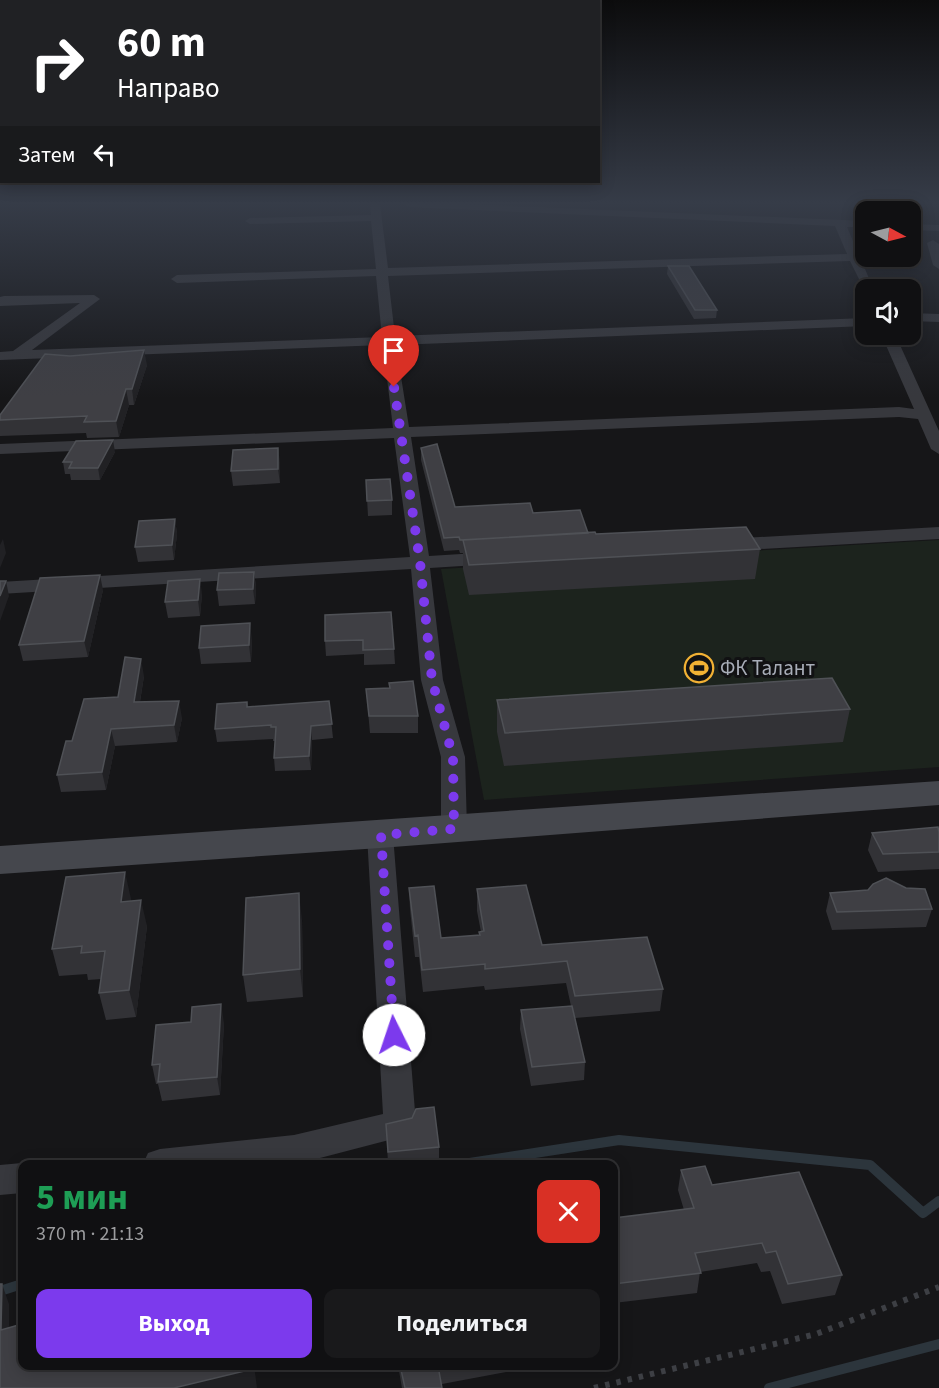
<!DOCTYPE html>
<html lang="ru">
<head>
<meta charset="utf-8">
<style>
	:root { --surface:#101012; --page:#19191b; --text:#f1f3f6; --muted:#9c9d9f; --line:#303032; --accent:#7c3aed }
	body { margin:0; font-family:"Source Sans 3",sans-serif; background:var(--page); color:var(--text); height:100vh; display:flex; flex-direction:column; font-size:22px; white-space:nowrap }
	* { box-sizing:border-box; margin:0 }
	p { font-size:20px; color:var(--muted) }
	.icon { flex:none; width:33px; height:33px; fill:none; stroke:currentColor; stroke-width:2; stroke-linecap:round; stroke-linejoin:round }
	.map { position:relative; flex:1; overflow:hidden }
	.sheet { position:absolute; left:18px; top:1160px; width:600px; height:210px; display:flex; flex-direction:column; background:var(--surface); border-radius:12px; box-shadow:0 3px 15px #0003,0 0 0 2px var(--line) }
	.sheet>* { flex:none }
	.top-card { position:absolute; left:0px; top:0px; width:600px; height:183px; box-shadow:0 3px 15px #0003,0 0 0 2px var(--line); background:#202124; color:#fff; overflow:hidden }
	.needle { width:39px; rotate:97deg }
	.fabs { position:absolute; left:855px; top:201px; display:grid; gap:12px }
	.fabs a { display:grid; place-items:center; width:66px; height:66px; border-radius:12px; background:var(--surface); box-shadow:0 3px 15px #0003,0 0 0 2px var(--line); font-size:30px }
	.pin { position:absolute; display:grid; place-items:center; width:51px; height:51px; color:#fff; margin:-62px -26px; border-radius:50% 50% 50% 0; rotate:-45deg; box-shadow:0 0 6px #0007 }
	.pin .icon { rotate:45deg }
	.me { position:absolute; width:66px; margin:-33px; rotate:356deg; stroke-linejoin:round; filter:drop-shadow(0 0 4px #0008) }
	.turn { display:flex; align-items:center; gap:21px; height:126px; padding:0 18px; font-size:27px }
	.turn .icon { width:78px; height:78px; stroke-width:2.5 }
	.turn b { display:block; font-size:42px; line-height:51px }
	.then { display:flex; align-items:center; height:57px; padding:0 18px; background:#0003; gap:12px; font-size:22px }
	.round { display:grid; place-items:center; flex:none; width:63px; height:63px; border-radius:12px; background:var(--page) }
	.headline { display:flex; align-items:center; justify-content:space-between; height:102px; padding:0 18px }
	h1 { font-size:36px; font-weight:700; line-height:45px; color:#1e9e55 }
	.button { display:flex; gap:12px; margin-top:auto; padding:12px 18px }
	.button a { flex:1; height:69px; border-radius:12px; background:var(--accent); color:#fff; font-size:24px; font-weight:700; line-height:69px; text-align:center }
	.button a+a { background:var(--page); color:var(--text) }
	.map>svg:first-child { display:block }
	.green { fill:#1c231d }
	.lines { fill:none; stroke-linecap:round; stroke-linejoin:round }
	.stream { stroke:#2c353c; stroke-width:10 }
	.path { stroke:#3d3f44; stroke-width:6; stroke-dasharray:4.5 7; stroke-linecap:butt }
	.minor { fill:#37383d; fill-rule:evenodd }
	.secondary { fill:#45474d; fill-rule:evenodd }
	.wall { fill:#323236 }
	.shaded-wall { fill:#212124 }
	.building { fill:#3f3f44; stroke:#4f5156; stroke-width:1.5 }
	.route { stroke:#7c3aed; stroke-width:10; stroke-dasharray:0 18 }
	.labels { text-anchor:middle; stroke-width:6; stroke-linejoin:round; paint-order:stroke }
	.poi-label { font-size:21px; fill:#a8adb8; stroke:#111113; text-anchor:start }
</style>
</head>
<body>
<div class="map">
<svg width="939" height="1388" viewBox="0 0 939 1388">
	<rect width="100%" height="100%" fill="#161618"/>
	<path class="green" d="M 939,540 L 939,767 L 484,800 L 441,569 Z"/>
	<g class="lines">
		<path class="stream" d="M 463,1164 L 619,1140 L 870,1165 L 923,1213 L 939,1201
			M 0,1291 L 22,1284
			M 769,1388 L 939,1344"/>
		<path class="path" d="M 594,1388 L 816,1334 L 939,1287"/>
		<path class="minor" d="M 370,204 L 380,204 L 388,268 L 847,254 L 835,226 L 409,207 L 404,204 L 465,204 L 866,221 L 866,227 L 847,227 L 874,290 L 866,290 L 866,293 L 850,261 L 388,276 L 395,336 L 866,318 L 866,326 L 396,345 L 409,427 L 899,407 L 914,409 L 881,334 L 895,334 L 939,431 L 939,454 L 931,449 L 918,419 L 899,417 L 411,437 L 429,556 L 493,552 L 503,558 L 493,564 L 430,568 L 443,680 L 465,757 L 467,829 L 463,835 L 454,838 L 445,835 L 441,829 L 441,757 L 421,680 L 411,569 L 0,594 L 0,582 L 410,557 L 394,438 L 0,454 L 0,444 L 393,428 L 383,345 L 0,360 L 0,352 L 13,351 L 80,303 L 0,306 L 0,297 L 4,296 L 94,295 L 100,299 L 32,350 L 382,337 L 376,276 L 177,283 L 171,279 L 177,275 L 376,269 L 371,221 L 250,224 L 245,221 L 250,218 L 371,215 Z
			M 910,224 L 939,225 L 939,231 L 910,230 Z
			M 933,240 L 939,244 L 939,269 L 933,265 L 927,243 Z
			M 910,313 L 939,314 L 939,322 L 910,321 Z
			M 939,527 L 939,539 L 726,551 L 717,545 L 726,539 Z
			M 380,826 L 389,829 L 393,835 L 416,1124 L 412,1134 L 297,1164 L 143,1164 L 148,1153 L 160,1149 L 294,1135 L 383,1114 L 367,835 L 371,829 Z
			M 22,1163 L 26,1164 L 22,1164 L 22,1193 L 0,1195 L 0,1165 Z"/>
		<path class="secondary" d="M 939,781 L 939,805 L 380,848 L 0,874 L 0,846 Z"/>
	</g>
	<path class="wall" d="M 668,266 L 717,310 L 716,318 L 694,319 L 667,274 Z
		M 147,365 L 134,405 L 129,405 L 119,437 L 87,438 L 86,433 L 0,436 L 0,415 Z
		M 421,448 L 455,507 L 533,513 L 588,533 L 596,534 L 760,549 L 755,579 L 469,595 L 463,569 L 463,553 L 460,553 L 459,550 L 444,551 L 421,460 Z
		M 115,452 L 100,480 L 71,480 L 70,474 L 65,474 L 63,462 Z
		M 280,462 L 280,483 L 233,486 L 231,471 Z
		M 366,480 L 392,500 L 392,515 L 368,516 Z
		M 175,519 L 177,534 L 174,560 L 138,562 L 135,547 Z
		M 254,572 L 256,587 L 255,604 L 219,606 L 217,590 Z
		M 103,590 L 88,657 L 23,661 L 19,645 Z
		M 202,594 L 200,616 L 168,618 L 165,602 Z
		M 325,615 L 394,649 L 395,664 L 364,665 L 364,654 L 326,656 L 325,641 Z
		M 252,640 L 251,662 L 201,664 L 199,648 Z
		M 144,676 L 140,702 L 182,718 L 177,742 L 115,746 L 106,790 L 61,792 L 57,775 L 72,741 L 118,697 Z
		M 366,689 L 418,716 L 418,733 L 370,733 Z
		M 497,700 L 850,709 L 843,742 L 504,766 L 497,732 Z
		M 329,701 L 333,738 L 312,740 L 311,770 L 275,771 L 274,758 L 275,741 L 273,741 L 273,739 L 217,742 L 215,729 L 247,702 L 248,707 Z
		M 939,832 L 939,869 L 878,872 L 868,850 L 872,833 Z
		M 409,888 L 441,938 L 479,935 L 479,932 L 481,932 L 477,911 L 477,889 L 542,945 L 663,989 L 660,1011 L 575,1018 L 585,1062 L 584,1080 L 531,1086 L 520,1029 L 521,1010 L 571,1006 L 566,983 L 485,990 L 484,986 L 423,992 L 419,957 L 415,957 L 410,909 Z
		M 830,893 L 932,909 L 926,927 L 832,930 L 826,911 Z
		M 131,899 L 131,901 L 147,926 L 136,1017 L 106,1020 L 99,993 L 101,979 L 88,980 L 87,974 L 59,976 L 52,949 Z
		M 302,920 L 303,997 L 247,1002 L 243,975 Z
		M 224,1023 L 220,1095 L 162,1101 L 158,1084 L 156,1084 L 152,1065 Z
		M 386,1124 L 439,1147 L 439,1164 L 388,1164 Z
		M 681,1170 L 712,1185 L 842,1275 L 835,1295 L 782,1304 L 770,1271 L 761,1272 L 757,1263 L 700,1272 L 697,1293 L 614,1303 L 614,1218 L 684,1210 L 678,1190 Z
		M 398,1365 L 543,1365 L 442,1384 L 442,1388 L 402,1388 Z"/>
	<path class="shaded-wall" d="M 144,350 L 147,365 L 134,405 L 132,389 Z
		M 126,389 L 129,405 L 119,437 L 116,421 Z
		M 113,440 L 115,452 L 100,480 L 98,468 Z
		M 278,448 L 280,462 L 280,483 L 278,469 Z
		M 175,519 L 177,534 L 174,560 L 172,545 Z
		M 3,539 L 6,553 L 0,568 L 0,545 Z
		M 254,572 L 256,587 L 255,604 L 253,589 Z
		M 100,575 L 103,590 L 88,657 L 84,641 Z
		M 200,579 L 202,594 L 200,616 L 198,600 Z
		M 6,581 L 9,596 L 0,621 L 0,596 Z
		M 250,623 L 252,640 L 251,662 L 249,645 Z
		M 141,659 L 144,676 L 137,719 L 134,702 Z
		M 179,701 L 182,718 L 177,742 L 174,725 Z
		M 311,726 L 312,740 L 311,770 L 309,756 Z
		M 111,729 L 115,746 L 106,790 L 102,772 Z
		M 125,872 L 131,899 L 127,928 L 121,902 Z
		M 299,893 L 302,920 L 303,997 L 300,969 Z
		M 141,900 L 147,926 L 136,1017 L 129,990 Z
		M 221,1004 L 224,1023 L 220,1095 L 217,1077 Z
		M 2,1284 L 9,1304 L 9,1349 L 1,1330 Z
		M 252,1365 L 254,1365 L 257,1388 L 174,1388 Z"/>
	<path class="building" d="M 668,266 L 689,266 L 717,310 L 695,310 Z
		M 144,350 L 132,389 L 126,389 L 116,421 L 84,422 L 87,416 L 0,420 L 0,415 L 45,354 L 70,356 Z
		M 113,440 L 98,468 L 69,468 L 72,462 L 63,462 L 76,441 Z
		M 437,444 L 455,507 L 530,503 L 533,513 L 580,510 L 588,533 L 460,540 L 459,537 L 444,538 L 421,448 Z
		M 278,448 L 278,469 L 231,471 L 233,450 Z
		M 390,479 L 392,500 L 367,501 L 366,480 Z
		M 175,519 L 172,545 L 135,547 L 139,521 Z
		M 746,527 L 760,549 L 469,565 L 463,540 L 595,532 L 596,534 Z
		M 254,572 L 253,589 L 217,590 L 219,573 Z
		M 100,575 L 84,641 L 19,645 L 40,578 Z
		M 200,579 L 198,600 L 165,602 L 168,581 Z
		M 0,581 L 6,581 L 0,596 Z
		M 391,612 L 394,649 L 363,650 L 363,640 L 325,641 L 325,615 Z
		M 250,623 L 249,645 L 199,648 L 201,626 Z
		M 125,657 L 141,659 L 134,702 L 179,701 L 174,725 L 111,729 L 102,772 L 57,775 L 66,741 L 72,741 L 84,699 L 118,697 Z
		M 832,678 L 850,709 L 505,733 L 497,700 Z
		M 413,681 L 418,716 L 369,716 L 366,689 L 390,688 L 389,683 Z
		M 329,701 L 332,724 L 311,726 L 309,756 L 274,758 L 276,727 L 271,727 L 271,725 L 215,729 L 217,704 L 247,702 L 247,707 Z
		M 938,827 L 939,832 L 939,852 L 883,854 L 872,833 Z
		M 125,872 L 121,902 L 141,900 L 129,990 L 99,993 L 105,951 L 81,953 L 82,946 L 52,949 L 66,877 Z
		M 886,878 L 906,888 L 925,889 L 932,909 L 837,912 L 830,893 L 868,890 L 873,884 Z
		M 526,885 L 542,945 L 647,937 L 663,989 L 575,996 L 567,961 L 485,969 L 485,964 L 422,970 L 418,935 L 415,936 L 409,888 L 434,886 L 441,938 L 480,935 L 479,932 L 484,931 L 477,889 Z
		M 299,893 L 300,969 L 243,975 L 246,898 Z
		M 221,1004 L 217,1077 L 158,1082 L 160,1064 L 152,1065 L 156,1025 L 191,1022 L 192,1007 Z
		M 572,1006 L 585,1062 L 532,1067 L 521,1010 Z
		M 434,1107 L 439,1147 L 388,1152 L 386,1124 L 412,1118 L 416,1109 Z
		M 705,1166 L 712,1185 L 799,1172 L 842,1275 L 788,1284 L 776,1251 L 766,1253 L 762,1243 L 695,1253 L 701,1273 L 614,1284 L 614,1218 L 694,1208 L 681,1170 Z
		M 0,1284 L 2,1284 L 1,1330 L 22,1324 L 22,1365 L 252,1365 L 253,1369 L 174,1388 L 0,1388 Z
		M 400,1365 L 440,1365 L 438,1366 L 442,1388 L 405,1388 Z"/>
	<linearGradient id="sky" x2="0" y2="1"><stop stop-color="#0c0c0d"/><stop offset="0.51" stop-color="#363c48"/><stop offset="1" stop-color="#363c48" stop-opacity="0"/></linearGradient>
	<rect width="939" height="398" fill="url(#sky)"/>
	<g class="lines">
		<path class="route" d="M 394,1035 L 381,835 L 454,829 L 453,757 L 432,680 L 420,562 L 394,387"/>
	</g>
	<defs>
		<g id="stadium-ring" transform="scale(1.5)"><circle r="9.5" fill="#111113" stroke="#f2b134" stroke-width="1.5"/><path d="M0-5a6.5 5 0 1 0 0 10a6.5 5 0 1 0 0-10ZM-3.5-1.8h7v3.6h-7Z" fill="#f2b134"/></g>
	</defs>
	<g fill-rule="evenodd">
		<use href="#stadium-ring" x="699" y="668"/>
	</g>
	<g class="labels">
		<g class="poi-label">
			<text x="720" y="675">ФК Талант</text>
		</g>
	</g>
</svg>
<div class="fabs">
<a><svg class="needle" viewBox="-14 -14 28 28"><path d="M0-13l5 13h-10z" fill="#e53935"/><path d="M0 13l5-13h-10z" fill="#9c9d9f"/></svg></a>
<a><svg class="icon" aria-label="sound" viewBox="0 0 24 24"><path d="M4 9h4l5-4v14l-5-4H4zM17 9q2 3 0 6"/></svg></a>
</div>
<div class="pin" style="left:394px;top:387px;background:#d93025"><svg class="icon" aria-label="arrive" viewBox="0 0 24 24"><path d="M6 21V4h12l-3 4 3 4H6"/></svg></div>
<svg class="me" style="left:394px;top:1035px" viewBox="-20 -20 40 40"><circle r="19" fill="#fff"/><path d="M0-13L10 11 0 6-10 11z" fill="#7c3aed"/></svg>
<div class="top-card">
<div class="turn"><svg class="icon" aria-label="right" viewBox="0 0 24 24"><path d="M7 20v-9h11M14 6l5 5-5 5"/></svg><div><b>60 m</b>Направо</div></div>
<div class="then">Затем<svg class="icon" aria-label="left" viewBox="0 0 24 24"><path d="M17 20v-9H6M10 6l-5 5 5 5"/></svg></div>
</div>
<section class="sheet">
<div class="headline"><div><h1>5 мин</h1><p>370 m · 21:13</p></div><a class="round" style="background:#d93025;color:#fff"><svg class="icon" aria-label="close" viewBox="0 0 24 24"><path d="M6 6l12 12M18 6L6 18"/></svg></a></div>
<div class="button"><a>Выход</a><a>Поделиться</a></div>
</section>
</div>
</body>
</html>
